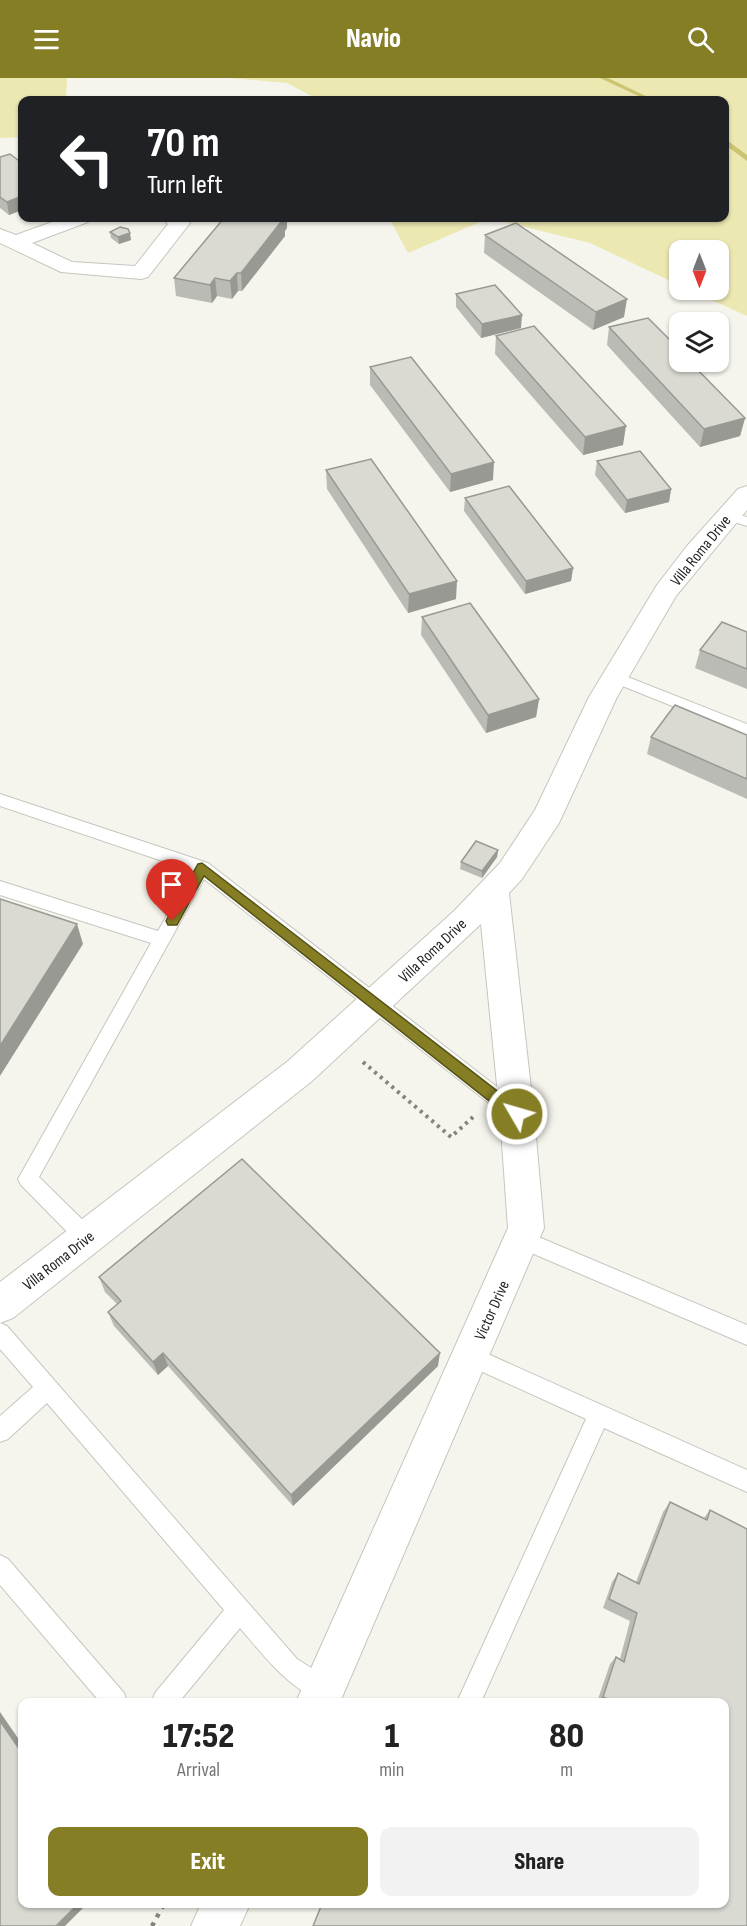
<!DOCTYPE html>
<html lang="en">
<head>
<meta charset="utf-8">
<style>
	:root { --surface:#fff; --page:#f2f2f2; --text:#222; --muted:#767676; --accent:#857e24 }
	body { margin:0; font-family:"Sofia Sans Condensed",sans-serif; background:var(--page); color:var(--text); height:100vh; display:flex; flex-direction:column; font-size:22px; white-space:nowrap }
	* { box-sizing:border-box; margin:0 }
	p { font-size:20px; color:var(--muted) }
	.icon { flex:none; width:33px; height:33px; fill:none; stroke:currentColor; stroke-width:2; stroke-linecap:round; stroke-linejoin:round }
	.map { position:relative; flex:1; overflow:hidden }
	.drawer { position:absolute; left:18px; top:1620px; width:711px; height:210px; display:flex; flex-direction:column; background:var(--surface); border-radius:12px; box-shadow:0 2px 4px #0004 }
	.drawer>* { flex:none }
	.top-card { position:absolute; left:18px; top:18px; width:711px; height:126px; border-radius:12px; box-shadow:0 2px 4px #0004; background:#202124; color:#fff; overflow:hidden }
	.needle { width:39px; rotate:180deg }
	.fabs { position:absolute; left:669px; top:162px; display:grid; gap:12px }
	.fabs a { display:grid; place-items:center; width:60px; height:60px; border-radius:12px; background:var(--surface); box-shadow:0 2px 4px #0004; font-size:30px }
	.pin { position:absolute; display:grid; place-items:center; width:51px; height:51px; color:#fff; margin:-62px -26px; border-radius:50% 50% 50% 0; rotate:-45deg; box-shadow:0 0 6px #0007 }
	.pin .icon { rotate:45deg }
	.me { position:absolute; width:66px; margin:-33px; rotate:308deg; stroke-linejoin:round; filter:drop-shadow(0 0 4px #0008) }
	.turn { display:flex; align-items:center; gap:21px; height:126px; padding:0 30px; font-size:27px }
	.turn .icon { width:78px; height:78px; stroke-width:2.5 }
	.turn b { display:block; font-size:42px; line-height:51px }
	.eta { display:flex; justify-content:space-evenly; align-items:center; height:102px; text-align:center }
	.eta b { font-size:36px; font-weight:800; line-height:42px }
	.action { display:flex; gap:12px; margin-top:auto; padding:12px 30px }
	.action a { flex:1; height:69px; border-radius:12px; background:var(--accent); color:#fff; font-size:24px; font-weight:800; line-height:69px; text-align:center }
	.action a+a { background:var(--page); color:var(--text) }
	header { display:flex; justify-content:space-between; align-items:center; height:78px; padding:0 30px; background:var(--accent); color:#fff; font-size:27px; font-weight:800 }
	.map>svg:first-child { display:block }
	.green { fill:#ece8b2 }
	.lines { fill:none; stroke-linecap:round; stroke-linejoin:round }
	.stream { fill:#cbc470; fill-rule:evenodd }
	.lane-casing { stroke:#c6c6bf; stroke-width:2 }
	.street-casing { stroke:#c6c6bf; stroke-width:2 }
	.path-far1 { stroke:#84847f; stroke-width:4; stroke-dasharray:3 4.5; stroke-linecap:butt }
	.path { stroke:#84847f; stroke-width:4.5; stroke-dasharray:4 6; stroke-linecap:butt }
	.lane { fill:#fff; fill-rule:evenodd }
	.street { fill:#fff; fill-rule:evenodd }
	.wall { fill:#bbbbb5 }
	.shaded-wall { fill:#999994 }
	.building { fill:#dadad3; stroke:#999994; stroke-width:1.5 }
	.route { fill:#857e24; stroke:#565217; stroke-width:1.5 }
	.labels { text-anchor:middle; stroke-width:4.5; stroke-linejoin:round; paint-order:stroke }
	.street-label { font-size:16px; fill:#242422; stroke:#fff }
</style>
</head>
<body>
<header><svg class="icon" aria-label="menu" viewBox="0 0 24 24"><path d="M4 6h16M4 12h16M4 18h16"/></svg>Navio<svg class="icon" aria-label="search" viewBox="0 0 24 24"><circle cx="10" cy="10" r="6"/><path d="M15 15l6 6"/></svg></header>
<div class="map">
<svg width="747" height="1848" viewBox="0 0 747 1848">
	<rect width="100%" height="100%" fill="#f5f5ed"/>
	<path class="green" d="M 0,0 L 67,0 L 66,22 L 22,22 L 22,59 L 0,60 Z
		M 230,0 L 747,0 L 747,238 L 690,212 L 718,212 L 718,172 L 680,172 L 679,207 L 590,165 L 489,140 L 408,175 L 389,140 L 724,140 L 724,22 L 319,22 L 287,5 Z"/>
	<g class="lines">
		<path class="stream" d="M 600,0 L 608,0 L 654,22 L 647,22 Z
			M 724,60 L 747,77 L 747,83 L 724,66 Z"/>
		<g class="lane-casing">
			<path id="lane" d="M 727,433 L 747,439 L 747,448 L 722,440 L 720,437 L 722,434 Z
				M 615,594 L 747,646 L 747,658 L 610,603 L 607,599 Z
				M 0,716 L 208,785 L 523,1029 L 525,1035 L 523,1041 L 516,1043 L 509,1041 L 204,801 L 39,1099 L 94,1153 L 97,1160 L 94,1167 L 87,1169 L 80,1167 L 21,1107 L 18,1101 L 151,865 L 0,817 L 0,803 L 158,853 L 192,793 L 0,728 Z
				M 522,1152 L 747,1247 L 747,1267 L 515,1168 L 512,1161 L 515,1154 Z
				M 0,1245 L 7,1248 L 297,1581 L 332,1603 L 335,1612 L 332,1621 L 323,1624 C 287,1609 264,1578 240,1550 L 179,1624 L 152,1624 L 155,1615 L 224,1532 L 47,1325 L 8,1361 L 0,1364 L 0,1338 L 33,1309 L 0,1271 Z
				M 470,1268 L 747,1392 L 747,1414 L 604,1350 L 481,1624 L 457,1624 L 586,1341 L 463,1285 L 459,1278 L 463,1271 Z
				M 0,1477 L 8,1481 L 124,1615 L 127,1624 L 100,1624 L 0,1507 Z"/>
		</g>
		<g class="street-casing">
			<path id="street" d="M 63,140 L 91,140 L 88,144 L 32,165 L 72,184 L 135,188 L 168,146 L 162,140 L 185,140 L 190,145 L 148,199 L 141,201 L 61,194 L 0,165 L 0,151 L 16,157 Z
				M 747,408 L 747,432 L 676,518 L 617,619 L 559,745 L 522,801 L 509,815 L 534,1037 L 544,1150 L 340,1624 L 296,1624 L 508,1150 L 500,1037 L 481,846 L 312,1003 L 13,1240 L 0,1245 L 0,1204 L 288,983 L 454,833 L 500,785 L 535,732 L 589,619 L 657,507 L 687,468 L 738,411 Z
				M 201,1826 L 250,1826 L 240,1848 L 191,1848 Z"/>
		</g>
		<path class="path-far1" d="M 363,984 L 451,1059 L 473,1039"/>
		<path class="path" d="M 152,1848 L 164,1826"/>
		<use href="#lane" class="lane"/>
		<use href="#street" class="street"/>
	</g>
	<path class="wall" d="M 0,79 L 22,85 L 22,132 L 9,137 L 0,130 Z
		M 224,140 L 287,140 L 287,150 L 285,153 L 285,158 L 242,213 L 238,213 L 232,221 L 217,218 L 212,225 L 176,218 L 174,200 Z
		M 110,154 L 131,162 L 119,166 L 111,160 Z
		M 485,157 L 624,239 L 593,252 L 484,175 Z
		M 456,216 L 521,250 L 481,260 L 456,229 Z
		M 609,249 L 745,340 L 740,358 L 700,369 L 607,267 Z
		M 496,258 L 623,367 L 583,377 L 495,276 Z
		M 370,289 L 493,402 L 450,414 L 370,307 Z
		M 597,383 L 671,411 L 669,424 L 625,435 L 595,397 Z
		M 326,392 L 456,521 L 408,535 L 327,411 Z
		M 465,420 L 573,490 L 571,503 L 525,516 L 464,433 Z
		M 422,539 L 539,621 L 536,639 L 486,655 L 421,557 Z
		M 747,554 L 747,611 L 695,590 L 700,572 Z
		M 747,657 L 747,721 L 647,676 L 651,659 Z
		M 498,772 L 497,779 L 482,800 L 460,791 L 461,784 Z
		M 99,1199 L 438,1288 L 293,1428 L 168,1288 L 158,1297 L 114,1248 L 108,1234 L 117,1226 L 105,1214 Z
		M 670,1424 L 704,1440 L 710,1432 L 747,1451 L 747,1848 L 313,1848 L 322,1826 L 724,1826 L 724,1624 L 597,1624 L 610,1586 L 616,1579 L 620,1581 L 630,1543 L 603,1530 L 612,1504 L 618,1495 L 636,1504 L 663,1434 Z"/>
	<path class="shaded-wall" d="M 22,118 L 22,132 L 9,137 L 7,124 Z
		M 280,140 L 287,140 L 287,150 L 285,153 L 285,158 L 242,213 L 241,195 Z
		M 130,155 L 131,162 L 119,166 L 118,159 Z
		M 237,195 L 238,213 L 232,221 L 230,203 Z
		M 215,200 L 217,218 L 212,225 L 210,207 Z
		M 627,221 L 624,239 L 593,252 L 596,234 Z
		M 522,237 L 521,250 L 481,260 L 482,246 Z
		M 745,340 L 740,358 L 700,369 L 704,351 Z
		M 626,348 L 623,367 L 583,377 L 585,359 Z
		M 494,384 L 493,402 L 450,414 L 451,396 Z
		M 671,411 L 669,424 L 625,435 L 627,422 Z
		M 573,490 L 571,503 L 525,516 L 526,503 Z
		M 457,503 L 456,521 L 408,535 L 409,516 Z
		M 539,621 L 536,639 L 486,655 L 488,637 Z
		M 498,772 L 497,779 L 482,800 L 482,793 Z
		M 77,846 L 83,866 L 0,998 L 0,968 Z
		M 163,1275 L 168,1288 L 158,1297 L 153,1284 Z
		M 440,1275 L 438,1288 L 293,1428 L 291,1417 Z
		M 0,1634 L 22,1666 L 22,1675 L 0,1643 Z
		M 78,1826 L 87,1826 L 65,1848 L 56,1848 Z"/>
	<path class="building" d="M 10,76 L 22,85 L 22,118 L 7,124 L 0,119 L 0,79 Z
		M 224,140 L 284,140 L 241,195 L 237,195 L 230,203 L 215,200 L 210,207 L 174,200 Z
		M 516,145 L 627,221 L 596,234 L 485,157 Z
		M 120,149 L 128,151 L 130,155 L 118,159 L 110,154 Z
		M 495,207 L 522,237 L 482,246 L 456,216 Z
		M 648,240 L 680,272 L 680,284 L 690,284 L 745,340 L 704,351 L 609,249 Z
		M 534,248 L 626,348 L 585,359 L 496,258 Z
		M 411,279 L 494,384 L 451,396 L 370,289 Z
		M 640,373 L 671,411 L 627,422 L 597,383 Z
		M 371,381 L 457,503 L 409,516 L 326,392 Z
		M 509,408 L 573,490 L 526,503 L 465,420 Z
		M 470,525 L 539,621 L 488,637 L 422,539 Z
		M 722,544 L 747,554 L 747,591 L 700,572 Z
		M 675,627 L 747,657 L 747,701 L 651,659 Z
		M 476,763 L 498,772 L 482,793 L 461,784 Z
		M 0,821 L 77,846 L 0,968 Z
		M 242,1081 L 440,1275 L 291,1417 L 163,1275 L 153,1284 L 108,1234 L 121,1223 L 99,1199 Z
		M 670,1424 L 707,1442 L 710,1432 L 747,1451 L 747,1848 L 313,1848 L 322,1826 L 724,1826 L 724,1624 L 612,1624 L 613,1623 L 603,1619 L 616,1579 L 624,1584 L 637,1535 L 609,1521 L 618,1495 L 639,1506 Z
		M 0,1643 L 22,1675 L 22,1826 L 78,1826 L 56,1848 L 0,1848 Z"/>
	<path class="route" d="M 202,785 L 522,1032 L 525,1036 L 522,1041 L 517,1043 L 512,1041 L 204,798 L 177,847 L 168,847 L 166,843 L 168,839 L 198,786 Z"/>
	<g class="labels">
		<g class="street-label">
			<text transform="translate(700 472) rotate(-51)" y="6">Villa Roma Drive</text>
			<text transform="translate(432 872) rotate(-43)" y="6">Villa Roma Drive</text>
			<text transform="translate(58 1182) rotate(-38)" y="6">Villa Roma Drive</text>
			<text transform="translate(491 1232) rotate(-66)" y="6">Victor Drive</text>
		</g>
	</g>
</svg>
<div class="fabs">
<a><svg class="needle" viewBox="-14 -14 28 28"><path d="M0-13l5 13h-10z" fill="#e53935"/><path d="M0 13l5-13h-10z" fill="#767676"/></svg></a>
<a><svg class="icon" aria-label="layers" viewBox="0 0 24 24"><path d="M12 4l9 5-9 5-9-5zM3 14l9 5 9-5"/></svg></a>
</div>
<div class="pin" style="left:172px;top:843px;background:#d93025"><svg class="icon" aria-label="arrive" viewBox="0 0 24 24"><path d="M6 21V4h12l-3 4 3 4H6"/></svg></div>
<svg class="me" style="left:517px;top:1036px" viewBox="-20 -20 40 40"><circle r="17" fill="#857e24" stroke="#fff" stroke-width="3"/><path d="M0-11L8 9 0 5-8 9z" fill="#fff"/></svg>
<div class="top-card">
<div class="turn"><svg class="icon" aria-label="left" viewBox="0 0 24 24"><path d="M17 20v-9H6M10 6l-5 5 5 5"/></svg><div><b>70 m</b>Turn left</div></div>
</div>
<section class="drawer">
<div class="eta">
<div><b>17:52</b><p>Arrival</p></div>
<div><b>1</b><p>min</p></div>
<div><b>80</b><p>m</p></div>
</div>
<div class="action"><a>Exit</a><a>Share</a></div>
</section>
</div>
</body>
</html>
